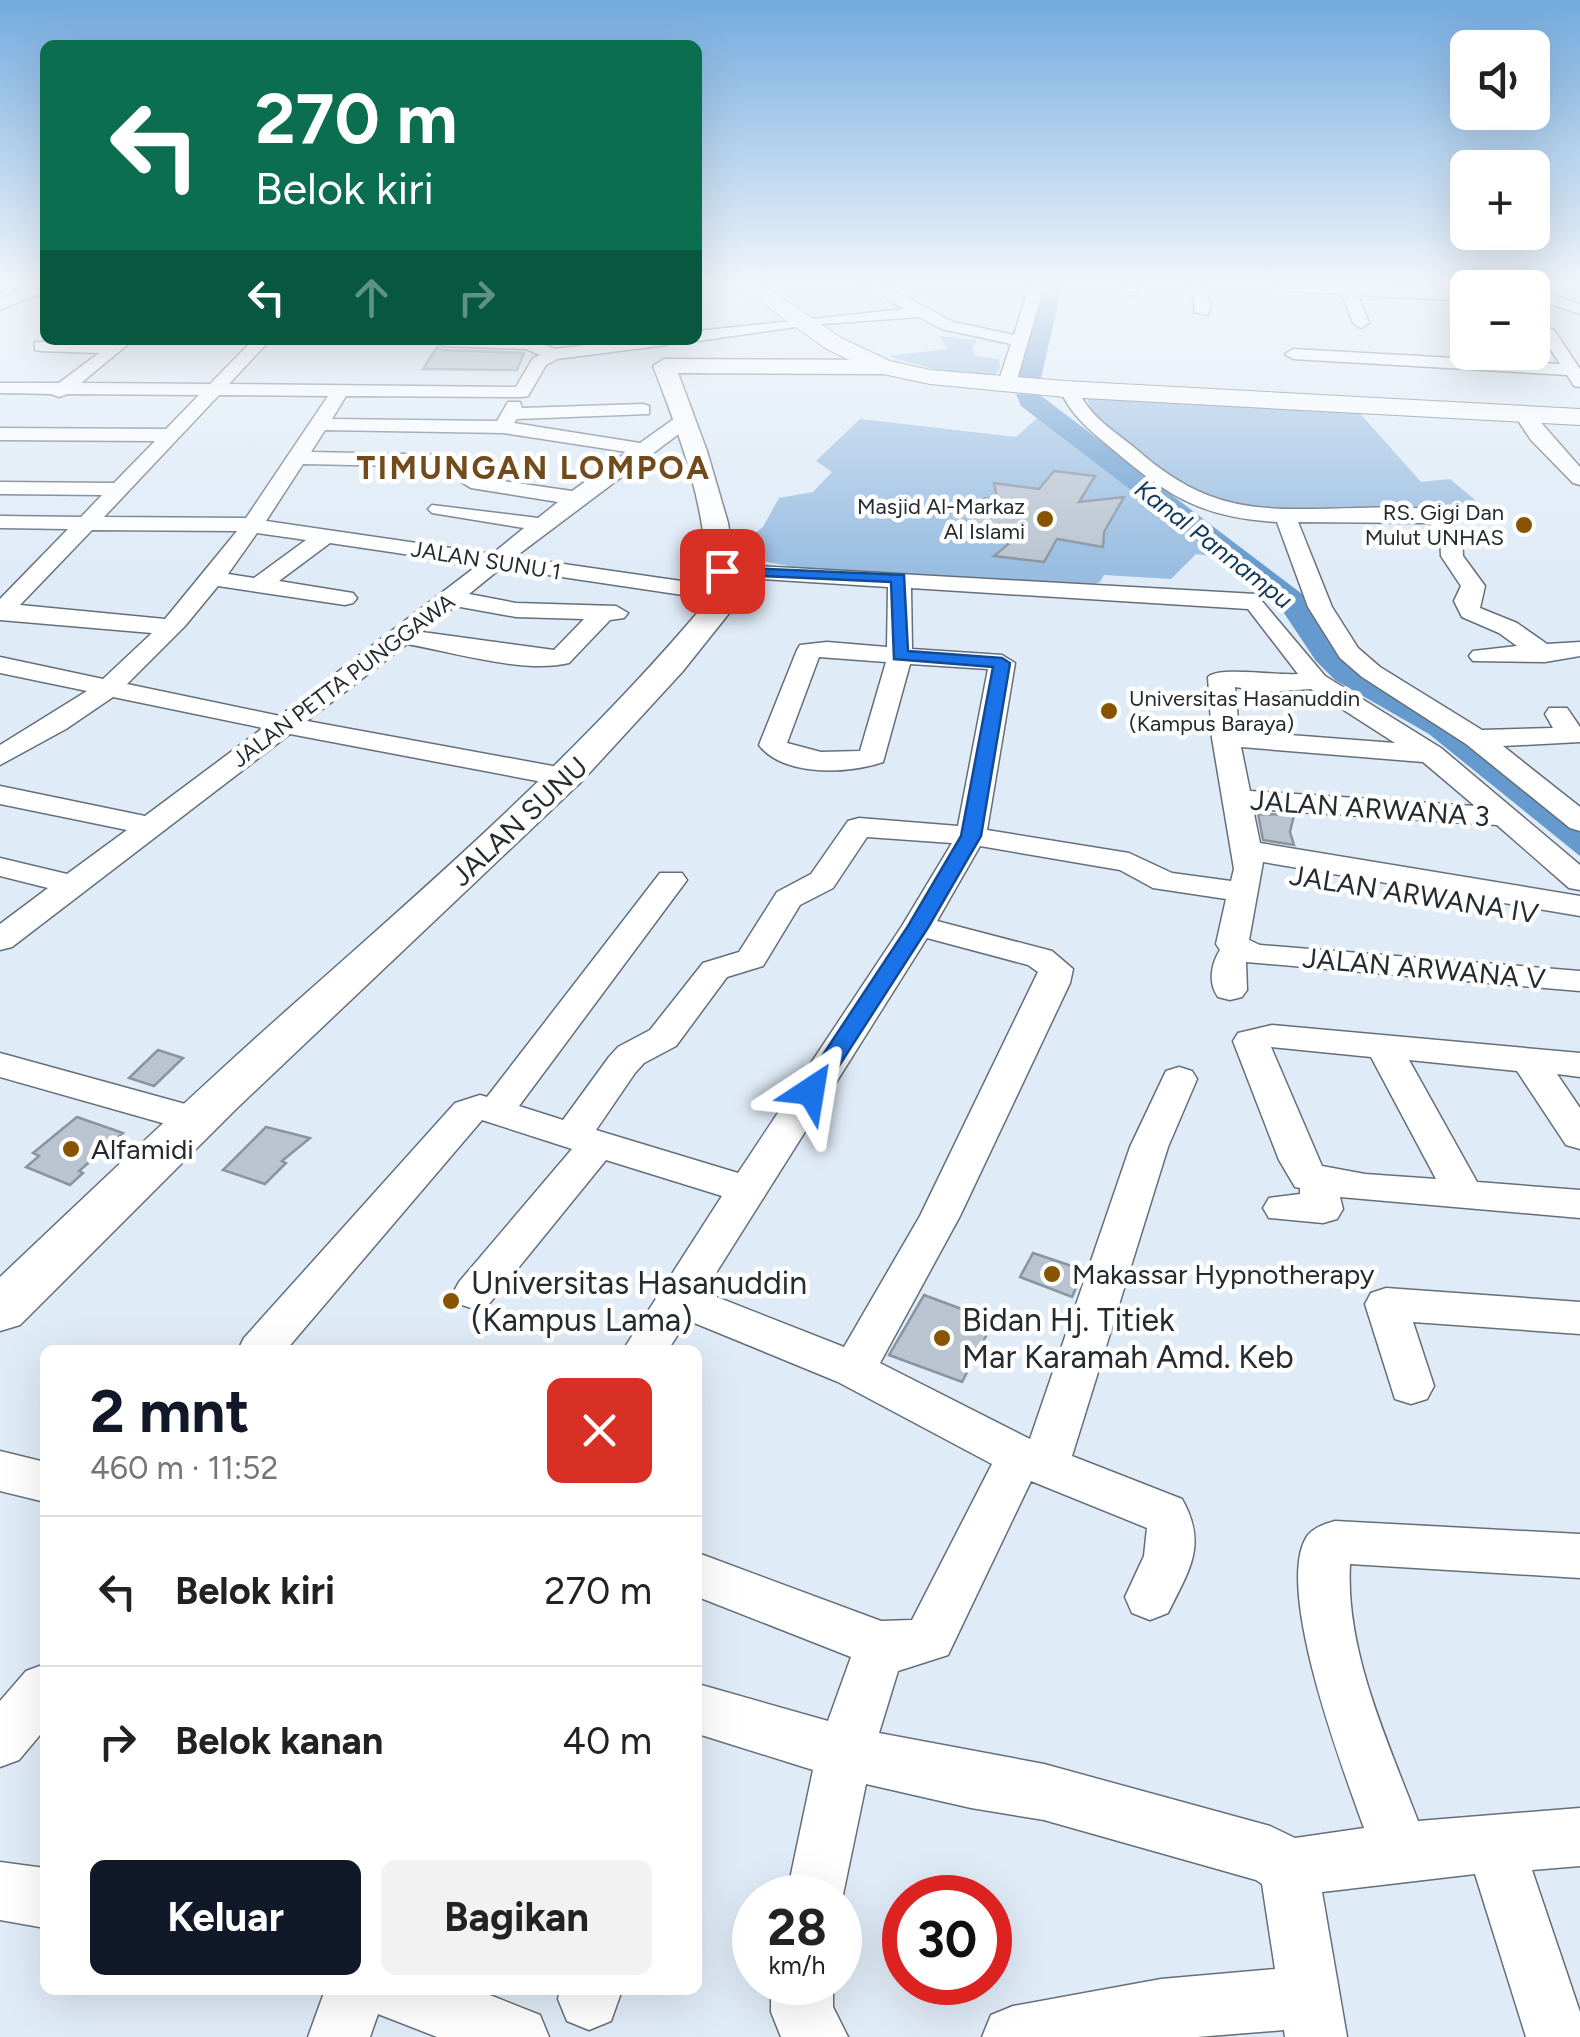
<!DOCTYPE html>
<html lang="id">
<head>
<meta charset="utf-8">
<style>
	:root { --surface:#fff; --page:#f2f2f2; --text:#222; --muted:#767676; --line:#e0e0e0; --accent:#111827 }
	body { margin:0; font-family:Figtree,sans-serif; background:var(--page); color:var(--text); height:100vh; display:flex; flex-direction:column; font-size:38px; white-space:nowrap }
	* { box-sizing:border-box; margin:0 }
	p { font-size:32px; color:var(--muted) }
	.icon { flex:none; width:55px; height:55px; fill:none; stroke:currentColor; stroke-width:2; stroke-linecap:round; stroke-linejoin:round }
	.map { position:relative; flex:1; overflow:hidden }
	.details { position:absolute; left:40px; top:1345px; width:662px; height:650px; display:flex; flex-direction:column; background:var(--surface); border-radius:15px; box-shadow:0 10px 40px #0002 }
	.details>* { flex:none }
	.guide { position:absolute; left:40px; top:40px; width:662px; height:305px; border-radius:15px; box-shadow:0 10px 40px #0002; background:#0b6e4f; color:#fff; overflow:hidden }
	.buttons { position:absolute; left:1450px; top:30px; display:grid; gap:20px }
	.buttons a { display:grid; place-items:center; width:100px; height:100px; border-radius:15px; background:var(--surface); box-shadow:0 10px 40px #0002; font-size:50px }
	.speed { position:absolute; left:732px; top:1875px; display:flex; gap:20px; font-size:50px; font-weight:700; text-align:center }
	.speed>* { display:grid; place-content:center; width:130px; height:130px; border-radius:50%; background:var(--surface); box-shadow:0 10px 40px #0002; line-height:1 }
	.speed small { font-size:25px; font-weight:400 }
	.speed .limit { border:15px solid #d22; background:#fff; color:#111 }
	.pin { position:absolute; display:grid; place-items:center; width:85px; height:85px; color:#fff; margin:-42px; border-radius:20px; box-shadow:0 5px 15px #0006 }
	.me { position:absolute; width:110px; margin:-55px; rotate:33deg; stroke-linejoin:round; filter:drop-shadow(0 0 8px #0008) }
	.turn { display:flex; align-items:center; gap:35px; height:210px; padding:0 50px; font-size:45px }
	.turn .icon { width:130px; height:130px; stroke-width:2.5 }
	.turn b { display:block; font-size:70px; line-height:85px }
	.lanes { display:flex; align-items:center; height:95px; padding:0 50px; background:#0003; justify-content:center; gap:50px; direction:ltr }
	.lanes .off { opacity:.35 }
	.round { display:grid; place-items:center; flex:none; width:105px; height:105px; border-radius:15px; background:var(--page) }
	.summary { display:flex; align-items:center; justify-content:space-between; height:170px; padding:0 50px }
	h1 { font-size:60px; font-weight:700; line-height:75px; color:var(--accent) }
	.primary-button { display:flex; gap:20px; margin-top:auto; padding:20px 50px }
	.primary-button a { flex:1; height:115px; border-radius:15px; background:var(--accent); color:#fff; font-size:40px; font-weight:700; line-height:115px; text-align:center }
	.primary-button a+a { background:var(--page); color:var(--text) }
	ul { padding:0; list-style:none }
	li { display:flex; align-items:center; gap:30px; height:150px; padding:0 50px; border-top:2px solid var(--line) }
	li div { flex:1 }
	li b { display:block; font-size:38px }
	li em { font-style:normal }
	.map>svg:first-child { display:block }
	.green { fill:#99bde1 }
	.water { fill:#649ace }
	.building { fill:#b9c4d0; stroke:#89949f; stroke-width:2.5 }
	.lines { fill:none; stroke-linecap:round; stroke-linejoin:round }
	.minor-casing { stroke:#656f79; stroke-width:3 }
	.major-casing { stroke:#656f79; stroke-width:3 }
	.highway-casing { stroke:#656f79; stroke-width:2 }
	.minor { fill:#fff; fill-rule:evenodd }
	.major { fill:#fff; fill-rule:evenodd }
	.highway { fill:#fff; fill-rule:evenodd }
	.route { fill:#1a73e8; stroke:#114b97; stroke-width:2.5 }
	.poi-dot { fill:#885400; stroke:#fff; stroke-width:4 }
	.labels { text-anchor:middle; stroke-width:9; stroke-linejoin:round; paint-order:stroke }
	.far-poi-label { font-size:22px; fill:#262b2f; stroke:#fff; text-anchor:end }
	.far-street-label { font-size:22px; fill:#262b2f; stroke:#fff }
	.far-water-label { font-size:25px; font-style:italic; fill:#11395c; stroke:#fff }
	.street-label { font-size:28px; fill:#262b2f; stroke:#fff }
	.poi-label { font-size:28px; fill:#262b2f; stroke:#fff; text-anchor:start }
	.far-district-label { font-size:32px; font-weight:bold; letter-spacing:2.5px; fill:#714b1c; stroke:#fff }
	.near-poi-label { font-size:32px; fill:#262b2f; stroke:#fff; text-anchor:start }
</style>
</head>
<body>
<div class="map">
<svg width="1580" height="2037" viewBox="0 0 1580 2037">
	<rect width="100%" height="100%" fill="#dfebf7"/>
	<path class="green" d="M 939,336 L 977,340 L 972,349 L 975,356 L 999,359 L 1000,368 L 992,379 L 951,374 L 888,356 L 948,349 Z
		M 1087,397 L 1357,410 L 1421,482 L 1450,479 L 1486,509 L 1271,511 L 1199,497 L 1091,413 Z
		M 1037,418 L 1220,557 L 1196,554 L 1171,579 L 1104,575 L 1100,582 L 1088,586 L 798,568 L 733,555 L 733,550 L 763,527 L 779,498 L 813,492 L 832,472 L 816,461 L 860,419 L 1016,437 Z"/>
	<path class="water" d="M 1043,283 L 1063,283 L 1040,382 L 1014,380 Z
		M 1016,394 L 1040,395 L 1310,600 L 1338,642 L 1580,824 L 1580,856 L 1429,734 L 1335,680 L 1316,661 L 1276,601 L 1021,406 Z"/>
	<path class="building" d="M 437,347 L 443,350 L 524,353 L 517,370 L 423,369 Z
		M 1054,471 L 1095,476 L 1079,502 L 1124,497 L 1104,532 L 1103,547 L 1057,539 L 1044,562 L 994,556 L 1025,530 L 964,530 L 985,498 L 997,499 L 994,483 L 1039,489 Z
		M 1258,814 L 1294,815 L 1290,832 L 1294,845 L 1263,840 Z
		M 158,1050 L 183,1058 L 154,1086 L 129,1078 Z
		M 77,1117 L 123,1133 L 79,1171 L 83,1173 L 70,1185 L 26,1167 L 39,1156 L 33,1153 Z
		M 266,1127 L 310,1138 L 282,1161 L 286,1163 L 265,1184 L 223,1170 Z
		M 1033,1253 L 1084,1270 L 1072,1297 L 1020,1277 Z
		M 924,1295 L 994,1321 L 962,1382 L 889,1355 Z"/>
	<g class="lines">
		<g class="minor-casing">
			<path id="minor" d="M 37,283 L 45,283 L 45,291 L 0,310 L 0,299 Z
				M 862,283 L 880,283 L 953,322 L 1014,335 L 1030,283 L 1045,283 L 1016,383 L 1007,388 L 998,383 L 1011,344 L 942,329 L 919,317 L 810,325 L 698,341 L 694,340 L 698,331 L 904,309 Z
				M 1126,283 L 1140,283 L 1138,295 L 1128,295 Z
				M 1187,283 L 1202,283 L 1211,304 L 1208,315 L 1194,312 L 1195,304 Z
				M 1273,283 L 1354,283 L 1468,291 L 1468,301 L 1358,295 L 1369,323 L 1361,328 L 1353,323 L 1342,294 L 1279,290 L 1274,289 Z
				M 1541,291 L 1580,304 L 1580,314 L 1536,299 L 1533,296 Z
				M 1548,328 L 1554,330 L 1580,369 L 1580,387 L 1574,386 L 1567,375 L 1293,359 L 1285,354 L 1293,349 L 1560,364 L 1540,333 Z
				M 115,340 L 133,340 L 81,383 L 210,384 L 253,340 L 270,340 L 229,384 L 516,387 L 533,358 L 540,355 L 526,349 L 443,346 L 435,341 L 532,340 L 555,349 L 626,340 L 674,340 L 666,345 L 557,359 L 546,365 L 528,396 L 522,397 L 346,396 L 332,419 L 497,421 L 508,402 L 520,402 L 522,408 L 643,404 L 649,406 L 649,414 L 517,419 L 514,423 L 640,443 L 678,416 L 692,416 L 692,424 L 515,557 L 723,587 L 735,594 L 723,601 L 501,568 L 469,594 L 516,603 L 616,606 L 628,613 L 624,618 L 610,620 L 569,663 C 525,674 452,652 407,644 L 307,721 L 569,769 L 579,772 L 583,778 L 579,784 L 569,787 L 290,734 L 12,947 L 0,950 L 0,924 L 48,888 L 0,876 L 0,858 L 67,874 L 127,830 L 0,804 L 0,786 L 145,816 L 263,728 L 113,697 L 66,729 L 0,765 L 0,745 L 87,691 L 0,673 L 0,657 L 103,679 L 152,633 L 0,620 L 0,599 L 68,529 L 0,528 L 0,516 L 81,517 L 102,495 L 0,494 L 0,482 L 114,483 L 155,441 L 0,440 L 0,428 L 166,429 L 199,395 L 68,394 L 59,397 L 51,394 L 0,393 L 0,383 L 59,383 L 99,353 L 41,351 L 35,350 L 35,342 ZM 219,395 L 328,396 L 246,518 L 104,517 ZM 325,430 L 503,433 L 627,452 L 572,491 L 489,479 L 498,470 L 488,464 L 461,482 L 471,488 L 558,502 L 538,518 L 432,505 L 428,509 L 432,513 L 524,528 L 492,554 L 266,521 L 303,464 L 449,467 L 459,461 L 449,455 L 311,452 ZM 92,530 L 237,531 L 165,619 L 20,605 ZM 257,533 L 306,540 L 254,578 L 228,574 ZM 330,543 L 478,565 L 280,716 L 127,684 L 185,626 L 218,586 L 345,605 L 353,603 L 357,598 L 353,593 L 279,581 ZM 455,606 L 516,617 L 584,619 L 554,650 L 422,632 Z
				M 1076,384 L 1085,389 L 1081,396 C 1093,419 1117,433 1136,449 C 1212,516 1263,510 1359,508 C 1387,507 1416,506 1444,512 L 1462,536 L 1463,556 L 1485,586 L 1480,608 L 1517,623 L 1547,644 L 1580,642 L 1580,656 L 1545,662 L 1473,661 L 1469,656 L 1473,651 L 1517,646 L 1499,633 L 1462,617 L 1454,601 L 1461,586 L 1441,556 L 1440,537 L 1429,523 L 1298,522 L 1332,607 L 1358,648 L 1380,667 L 1482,730 L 1553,728 L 1545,714 L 1549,708 L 1567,708 L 1580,727 L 1580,742 L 1503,746 L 1580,807 L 1580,831 L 1570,828 L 1466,744 L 1362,677 L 1340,658 L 1308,607 L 1277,522 C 1205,518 1170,498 1116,452 C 1096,435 1075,420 1063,396 L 1070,385 Z
				M 1522,407 L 1529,409 L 1580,467 L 1580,485 L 1573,483 L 1531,440 L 1513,413 Z
				M 722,564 L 1256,594 L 1325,676 L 1441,748 L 1580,865 L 1580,890 L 1569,888 L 1497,825 L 1253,809 L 1260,843 L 1580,896 L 1580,916 L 1263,862 L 1249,940 L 1260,945 L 1580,971 L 1580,991 L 1246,962 L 1247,990 L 1242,997 L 1230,1000 L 1218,997 C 1208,983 1211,964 1220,950 L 1216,944 L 1226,899 L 1153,888 L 1120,870 L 980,846 L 937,921 L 1052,951 L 1073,969 L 1070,983 L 960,1216 L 880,1363 L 1030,1439 L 1130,1147 L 1166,1071 L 1179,1067 L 1192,1071 L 1197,1079 L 1168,1147 L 1072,1456 L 1182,1499 C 1208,1545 1189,1570 1168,1613 L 1150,1620 L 1132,1613 L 1125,1597 L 1144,1556 L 1147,1528 L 1031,1481 L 948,1655 L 898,1671 L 879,1733 L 1044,1764 L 1270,1826 L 1295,1838 L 1364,1828 C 1344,1772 1272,1584 1308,1535 C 1315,1527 1325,1524 1335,1521 L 1580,1534 L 1580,1578 L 1350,1564 C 1345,1651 1388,1742 1418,1821 L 1580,1808 L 1580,1866 L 1532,1870 L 1580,2012 L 1580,2037 L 1526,2037 L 1475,1874 L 1322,1892 L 1347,2037 L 1285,2037 L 1284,2030 L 1197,2037 L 982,2037 L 991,2015 L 1013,2006 L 1161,1979 L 1275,1969 L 1262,1884 L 1256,1880 L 1044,1820 L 971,1808 L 866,1784 L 840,1909 L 840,1898 L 786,1898 L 813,1770 L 698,1734 L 698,1684 L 828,1721 L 851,1657 L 698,1597 L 698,1553 L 881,1621 L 912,1620 L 992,1464 L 838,1382 L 687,1320 L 668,1350 L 623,1350 L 722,1196 L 606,1160 L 489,1304 L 474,1309 L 459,1304 L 453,1293 L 459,1282 L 572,1149 L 482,1120 L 286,1350 L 238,1350 L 244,1338 L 455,1103 L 480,1095 L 487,1097 L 660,873 L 682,873 L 687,880 L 519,1106 L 563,1120 L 609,1057 L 618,1047 L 650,1030 L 703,963 L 739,952 L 777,892 L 811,874 L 848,821 L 859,818 L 958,826 L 988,669 L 910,664 L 883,762 C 849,774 783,777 759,745 L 797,650 L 800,645 L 827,642 L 887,647 L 888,587 L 714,576 L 711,571 ZM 911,588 L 1248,609 L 1298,674 C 1277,676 1219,666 1208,677 L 1212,738 L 1234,869 L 1231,881 L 1172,873 L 1129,853 L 987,830 L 1015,663 L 1002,655 L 912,649 ZM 819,657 L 886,662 L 860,751 L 821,752 L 787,743 ZM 1235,687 L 1267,692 L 1311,689 L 1395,743 L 1239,731 ZM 1241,747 L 1423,762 L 1475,806 L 1250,791 ZM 867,837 L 952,843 L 902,926 L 738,1173 L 596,1130 L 635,1073 L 644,1063 L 676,1046 L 727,977 L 763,966 L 800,905 L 833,888 ZM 927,938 L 1028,965 L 1038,972 L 920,1216 L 844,1347 L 704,1292 Z
				M 1272,1025 L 1580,1053 L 1580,1077 L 1557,1074 L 1580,1108 L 1580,1149 L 1566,1145 L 1517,1071 L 1409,1060 L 1477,1182 L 1580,1190 L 1580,1218 L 1340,1197 L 1343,1209 L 1337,1219 L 1323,1223 L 1269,1218 L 1263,1208 L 1269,1198 L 1300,1194 L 1300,1188 L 1295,1187 L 1279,1160 L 1233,1041 L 1238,1033 ZM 1271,1047 L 1371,1057 L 1436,1179 L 1365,1174 L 1322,1166 Z
				M 0,1053 L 207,1110 L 213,1119 L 207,1128 L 194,1132 L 0,1077 Z
				M 1386,1288 L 1580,1302 L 1580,1334 L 1413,1322 L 1434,1386 L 1427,1399 L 1411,1404 L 1395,1399 L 1365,1304 L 1371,1293 Z
				M 0,1451 L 45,1462 L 45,1502 L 0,1491 Z
				M 45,1664 L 45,1729 L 19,1760 L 0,1767 L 0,1701 L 26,1671 Z
				M 0,1862 L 45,1868 L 45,1928 L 0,1920 Z
				M 771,1982 L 833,1982 L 833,2007 L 848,2037 L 781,2037 L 771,2012 Z
				M 325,1990 L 477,1990 L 540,2015 L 549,2037 L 437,2037 L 378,2014 L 370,2037 L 308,2037 Z
				M 560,1990 L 622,1990 L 611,2021 L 589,2030 L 567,2021 L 558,1999 Z"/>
		</g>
		<g class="major-casing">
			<path id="major" d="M 664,359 L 883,360 L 894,367 L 883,374 L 678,373 L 707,451 L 728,523 L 737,584 L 730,612 L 683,671 L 582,781 L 237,1108 L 20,1325 L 0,1331 L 0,1277 C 92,1190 184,1102 278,1018 C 427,886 576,757 704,605 C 715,527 681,438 653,366 Z"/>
		</g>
		<g class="highway-casing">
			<path id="highway" d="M 735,283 L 760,283 L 841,338 L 890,361 L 930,370 L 1065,381 L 1580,409 L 1580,425 L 1065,397 L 930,384 L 874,372 L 825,348 Z"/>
		</g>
		<use href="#minor" class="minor"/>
		<use href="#major" class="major"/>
		<use href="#highway" class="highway"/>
	</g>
	<linearGradient id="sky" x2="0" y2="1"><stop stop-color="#73aade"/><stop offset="0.5" stop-color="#f1f6fb"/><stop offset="1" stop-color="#f1f6fb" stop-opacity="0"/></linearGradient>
	<rect width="1580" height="568" fill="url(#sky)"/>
	<path class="route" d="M 722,567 L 904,575 L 908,651 L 1002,658 L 1010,663 L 981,836 L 929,926 L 819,1097 L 811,1099 L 799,1091 L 908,926 L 961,836 L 993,667 L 894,659 L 891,582 L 717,574 L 715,571 Z"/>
	<g class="poi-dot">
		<circle cx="1045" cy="519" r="10"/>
		<circle cx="1524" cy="525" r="10"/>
		<circle cx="1109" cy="711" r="10"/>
		<circle cx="71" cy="1149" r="10"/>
		<circle cx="1052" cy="1274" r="10"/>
		<circle cx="451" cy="1301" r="10"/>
		<circle cx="942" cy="1338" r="10"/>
	</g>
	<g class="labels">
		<g class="far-poi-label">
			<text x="1025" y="514">Masjid Al-Markaz<tspan x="1025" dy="25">Al Islami</tspan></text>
			<text x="1504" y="520">RS. Gigi Dan<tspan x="1504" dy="25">Mulut UNHAS</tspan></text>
			<text x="1129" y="706" text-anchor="start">Universitas Hasanuddin<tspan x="1129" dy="25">(Kampus Baraya)</tspan></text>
		</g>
		<g class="far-street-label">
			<text transform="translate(486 560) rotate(9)" y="8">JALAN SUNU 1</text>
			<text transform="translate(343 680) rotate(-37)" y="8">JALAN PETTA PUNGGAWA</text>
		</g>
		<g class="far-water-label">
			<text transform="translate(1214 544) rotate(38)" y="9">Kanal Pannampu</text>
		</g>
		<g class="street-label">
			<text transform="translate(1370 808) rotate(4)" y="10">JALAN ARWANA 3</text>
			<text transform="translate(519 821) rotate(-43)" y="10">JALAN SUNU</text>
			<text transform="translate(1414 894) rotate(9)" y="10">JALAN ARWANA IV</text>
			<text transform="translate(1424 968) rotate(5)" y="10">JALAN ARWANA V</text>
		</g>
		<g class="poi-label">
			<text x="91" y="1159">Alfamidi</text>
			<text x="1072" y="1284">Makassar Hypnotherapy</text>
		</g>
		<g class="far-district-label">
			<text x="534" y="479">TIMUNGAN LOMPOA</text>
		</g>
		<g class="near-poi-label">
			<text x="471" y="1294">Universitas Hasanuddin<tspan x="471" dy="37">(Kampus Lama)</tspan></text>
			<text x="962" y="1331">Bidan Hj. Titiek<tspan x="962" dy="37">Mar Karamah Amd. Keb</tspan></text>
		</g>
	</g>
</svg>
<div class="buttons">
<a><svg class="icon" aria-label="sound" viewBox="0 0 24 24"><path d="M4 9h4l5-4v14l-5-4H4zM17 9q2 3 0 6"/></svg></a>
<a>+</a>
<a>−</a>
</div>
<div class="speed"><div>28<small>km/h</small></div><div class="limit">30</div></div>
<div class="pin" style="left:722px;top:571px;background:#d93025"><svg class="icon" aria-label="arrive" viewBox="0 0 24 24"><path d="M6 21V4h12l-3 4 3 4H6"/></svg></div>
<svg class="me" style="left:811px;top:1091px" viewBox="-20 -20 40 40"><path d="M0-17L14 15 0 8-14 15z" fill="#1a73e8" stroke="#fff" stroke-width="4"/></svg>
<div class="guide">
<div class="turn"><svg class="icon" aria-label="left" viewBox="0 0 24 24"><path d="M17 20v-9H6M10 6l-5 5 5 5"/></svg><div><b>270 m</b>Belok kiri</div></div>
<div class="lanes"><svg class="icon" aria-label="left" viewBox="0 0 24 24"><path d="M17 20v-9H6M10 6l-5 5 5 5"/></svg><svg class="icon off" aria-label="ahead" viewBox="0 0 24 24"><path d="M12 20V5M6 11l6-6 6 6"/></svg><svg class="icon off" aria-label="right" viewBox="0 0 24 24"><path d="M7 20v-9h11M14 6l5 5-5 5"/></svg></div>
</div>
<section class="details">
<div class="summary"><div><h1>2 mnt</h1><p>460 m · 11:52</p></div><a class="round" style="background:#d93025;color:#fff"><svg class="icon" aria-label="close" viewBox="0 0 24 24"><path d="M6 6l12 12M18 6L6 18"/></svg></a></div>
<ul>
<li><svg class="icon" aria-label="left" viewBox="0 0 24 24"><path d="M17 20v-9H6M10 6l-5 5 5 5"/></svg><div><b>Belok kiri</b></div><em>270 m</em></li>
<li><svg class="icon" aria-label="right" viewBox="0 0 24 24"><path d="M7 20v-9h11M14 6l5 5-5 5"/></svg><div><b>Belok kanan</b></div><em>40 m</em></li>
</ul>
<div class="primary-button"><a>Keluar</a><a>Bagikan</a></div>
</section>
</div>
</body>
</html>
